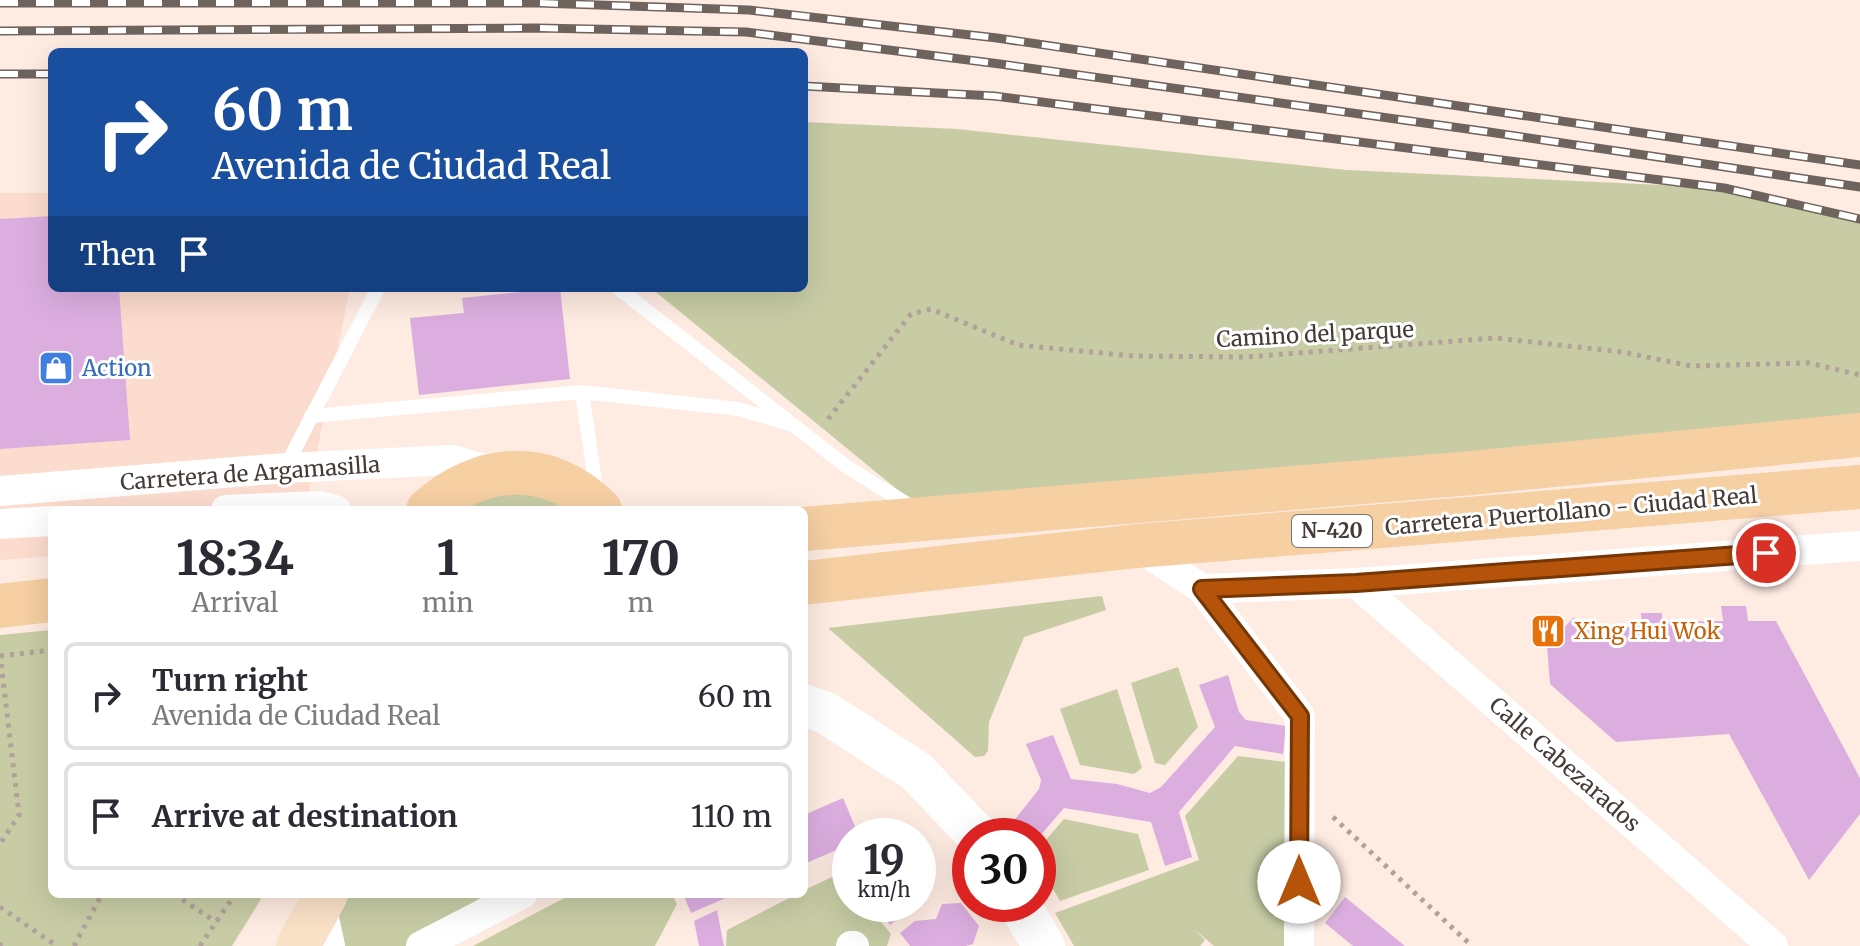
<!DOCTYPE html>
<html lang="en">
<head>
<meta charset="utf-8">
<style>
	:root { --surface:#fff; --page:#f7f7f7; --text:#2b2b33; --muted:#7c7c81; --line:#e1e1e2 }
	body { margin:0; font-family:Merriweather,serif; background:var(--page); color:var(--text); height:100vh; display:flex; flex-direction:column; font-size:30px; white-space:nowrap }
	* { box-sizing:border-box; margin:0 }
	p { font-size:26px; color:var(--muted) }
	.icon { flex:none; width:44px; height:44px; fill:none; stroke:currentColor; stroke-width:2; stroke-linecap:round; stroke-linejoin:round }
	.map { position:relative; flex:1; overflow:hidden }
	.panel { position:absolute; left:48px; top:506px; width:760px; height:392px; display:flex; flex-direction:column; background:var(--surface); border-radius:12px; box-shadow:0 8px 32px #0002 }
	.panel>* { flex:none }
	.hud { position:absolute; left:48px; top:48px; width:760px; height:244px; border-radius:12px; box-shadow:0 8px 32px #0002; background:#1a4fa0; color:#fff; overflow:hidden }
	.speed { position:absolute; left:832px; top:818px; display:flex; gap:16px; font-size:40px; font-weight:700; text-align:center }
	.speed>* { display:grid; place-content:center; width:104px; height:104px; border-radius:50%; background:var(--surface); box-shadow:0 8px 32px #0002; line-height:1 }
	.speed small { font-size:20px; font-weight:400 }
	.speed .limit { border:12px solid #d22; background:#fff; color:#111 }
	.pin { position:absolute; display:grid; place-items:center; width:68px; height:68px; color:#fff; margin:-34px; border:4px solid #fff; border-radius:50%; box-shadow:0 2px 8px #0007 }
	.me { position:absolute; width:88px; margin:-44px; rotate:0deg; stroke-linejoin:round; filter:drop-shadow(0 0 6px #0008) }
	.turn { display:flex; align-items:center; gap:28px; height:168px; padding:0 32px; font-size:36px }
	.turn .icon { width:104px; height:104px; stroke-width:2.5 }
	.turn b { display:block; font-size:56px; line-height:68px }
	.then { display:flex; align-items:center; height:76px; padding:0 32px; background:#0003; gap:16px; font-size:30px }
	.eta { display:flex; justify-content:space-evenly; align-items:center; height:136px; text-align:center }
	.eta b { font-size:48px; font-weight:700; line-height:56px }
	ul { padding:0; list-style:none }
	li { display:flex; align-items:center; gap:24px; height:108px; margin:0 16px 12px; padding:0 16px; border:4px solid var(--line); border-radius:12px }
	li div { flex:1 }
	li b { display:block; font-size:30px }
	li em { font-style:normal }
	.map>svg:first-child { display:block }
	.built { fill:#fcdcce }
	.green { fill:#c7cca5 }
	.building { fill:#dcaee0 }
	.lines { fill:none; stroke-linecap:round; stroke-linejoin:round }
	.path { stroke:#b1a19a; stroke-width:5; stroke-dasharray:4 6; stroke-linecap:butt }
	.lane { stroke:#fff; stroke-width:14 }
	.street { stroke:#fff; stroke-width:30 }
	.secondary { stroke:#fff; stroke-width:42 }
	.primary { stroke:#fae2c8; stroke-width:44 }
	.highway { stroke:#f6cfa3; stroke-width:44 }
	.rail-casing { stroke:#6f635e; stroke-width:9 }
	.rail { stroke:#fff; stroke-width:6; stroke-dasharray:18; stroke-linecap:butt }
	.route-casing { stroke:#753606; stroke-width:20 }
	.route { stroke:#b45309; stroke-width:14 }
	.labels { text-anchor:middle; stroke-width:6; stroke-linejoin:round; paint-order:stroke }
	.shield { fill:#fff; stroke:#7c7572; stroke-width:2 }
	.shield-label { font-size:20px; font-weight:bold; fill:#443a36 }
	.street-label { font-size:22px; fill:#443a36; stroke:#fff }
	.shop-label { font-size:22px; fill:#366cbe; stroke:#fff; text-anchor:start }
	.food-label { font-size:22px; fill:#c56008; stroke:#fff; text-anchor:start }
</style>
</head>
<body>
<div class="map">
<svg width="1860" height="946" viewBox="0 0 1860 946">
	<rect width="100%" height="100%" fill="#feebe2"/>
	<path class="built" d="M 0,193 L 52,193 L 52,288 L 350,288 L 305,510 L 52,510 L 52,556 L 0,560 Z"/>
	<path class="green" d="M 804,122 L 957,129 L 1346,170 L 1724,188 L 1860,219 L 1860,423 L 932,518 L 651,288 L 804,288 Z
		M 506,492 L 547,498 L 567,510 L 458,510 Z
		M 1102,596 L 1106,610 L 1024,637 L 989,722 L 988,751 L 984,756 L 975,757 L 828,628 Z
		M 52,630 L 52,894 L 264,894 L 232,946 L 0,946 L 0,635 Z
		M 1178,667 L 1198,727 L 1165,765 L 1155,763 L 1131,683 Z
		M 1117,689 L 1142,768 L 1134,774 L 1080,765 L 1060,709 Z
		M 1238,756 L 1285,762 L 1296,946 L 1214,946 L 1195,930 L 1205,940 L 1200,946 L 1074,946 L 1055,913 L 1199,860 L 1185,816 Z
		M 1064,819 L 1138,834 L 1149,870 L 1060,901 L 1038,863 L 1038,849 Z
		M 841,873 L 850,884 L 850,904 L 867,904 L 891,934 L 887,946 L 726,946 L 727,930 L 797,894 L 804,894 L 804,890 Z
		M 326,894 L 522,894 L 421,946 L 330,946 Z
		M 572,894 L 672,894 L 677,904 L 655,946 L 473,946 Z"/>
	<path class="building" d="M 52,216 L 52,288 L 119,288 L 130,440 L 0,449 L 0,219 Z
		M 560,288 L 570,379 L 419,395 L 410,318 L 464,313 L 462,298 Z
		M 1721,606 L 1746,606 L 1748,621 L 1776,621 L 1860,778 L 1860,814 L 1809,880 L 1729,734 L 1616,742 L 1550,684 L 1547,646 L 1574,617 L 1579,631 L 1642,626 L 1641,613 L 1662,613 L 1662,622 L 1723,621 Z
		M 1228,675 L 1239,712 L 1246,720 L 1286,726 L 1283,754 L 1235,746 L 1179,812 L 1192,857 L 1165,866 L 1151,822 L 1064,808 L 1040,836 L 1026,836 L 1012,823 L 1039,789 L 1041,780 L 1026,744 L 1053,735 L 1071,779 L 1117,784 L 1150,793 L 1161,787 L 1215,727 L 1199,685 Z
		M 843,798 L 859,836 L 850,836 L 850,875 L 839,849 L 804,864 L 804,815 Z
		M 683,894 L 735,894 L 691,913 Z
		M 1345,897 L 1405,946 L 1353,946 L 1325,923 Z
		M 961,903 L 979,926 L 973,944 L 966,946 L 910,946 L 900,933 L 915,921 L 936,919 L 942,904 Z
		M 873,904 L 903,904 L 908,911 L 890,925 Z
		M 717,910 L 724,946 L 699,946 L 694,921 Z"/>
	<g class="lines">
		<path class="path" d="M 828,419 L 911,314 L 931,309 L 1018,345 L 1133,356 L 1245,357 L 1496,338 L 1622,352 L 1691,366 L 1809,363 L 1860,375
			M 0,654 L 19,815 L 0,844
			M 0,656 L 52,650
			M 1333,817 L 1472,946
			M 174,894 L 216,922
			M 0,907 L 57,946
			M 0,943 L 1,946
			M 74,946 L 102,894
			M 200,946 L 235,894"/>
		<path class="lane" d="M 618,288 L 847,467 L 912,507
			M 582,392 L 597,495
			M 311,416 L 582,392 L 738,409 L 793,425
			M 285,468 L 378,288"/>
		<path class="street" d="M 0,491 L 285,468 L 452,460 L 499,473
			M 226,510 L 319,506 L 336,510
			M 0,524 L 52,521
			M 1137,546 L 1202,589 L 1356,583 L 1860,546
			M 1356,583 L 1773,946
			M 1202,589 L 1300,716 L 1299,946
			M 321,904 L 330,946
			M 421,946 L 522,894
			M 851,946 L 854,946"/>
		<path class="secondary" d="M 804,705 L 826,713 L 916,771 L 978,836
			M 1019,904 L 1044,946"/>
		<path class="primary" d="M 298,946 L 326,894"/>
		<path class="highway" d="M 428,510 C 480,463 549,458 600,510
			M 804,529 L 1471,473 L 1860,435
			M 804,583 L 1137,546 L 1860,487
			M 0,606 L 52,600"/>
		<g class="rail-casing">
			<path id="rail" d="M 0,3 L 538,3 L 749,10 L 997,38 L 1860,165
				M 0,31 L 536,28 L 746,32 L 1000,64 L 1489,132 L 1860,187
				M 0,74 L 52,74
				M 804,86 L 994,96 L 1724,188 L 1860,219"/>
		</g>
		<use href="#rail" class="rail"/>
	</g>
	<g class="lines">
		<g class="route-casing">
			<path id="route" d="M 1299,882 L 1300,716 L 1202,589 L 1356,583 L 1766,553"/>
		</g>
		<use href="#route" class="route"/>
	</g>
	<defs>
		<g id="shop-square" transform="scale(1.8)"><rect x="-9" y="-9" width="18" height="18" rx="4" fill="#3f7fe0" stroke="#fff"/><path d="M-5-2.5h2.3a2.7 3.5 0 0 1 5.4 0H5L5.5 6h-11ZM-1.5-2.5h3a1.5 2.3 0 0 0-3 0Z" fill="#fff"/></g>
		<g id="restaurant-square" transform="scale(1.8)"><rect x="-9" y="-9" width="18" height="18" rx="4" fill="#e8710a" stroke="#fff"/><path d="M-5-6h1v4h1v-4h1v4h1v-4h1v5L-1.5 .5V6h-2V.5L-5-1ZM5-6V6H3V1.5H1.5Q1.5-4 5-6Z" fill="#fff"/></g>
	</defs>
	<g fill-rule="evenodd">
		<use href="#shop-square" x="56" y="368"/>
		<use href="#restaurant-square" x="1548" y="631"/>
	</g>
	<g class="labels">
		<rect class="shield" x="1292" y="515" width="80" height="32" rx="6"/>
		<g class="shield-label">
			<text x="1332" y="538">N-420</text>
		</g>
		<g class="street-label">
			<text transform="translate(1315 334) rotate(-3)" y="8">Camino del parque</text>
			<text transform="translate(250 473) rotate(-4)" y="8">Carretera de Argamasilla</text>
			<text transform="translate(1571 511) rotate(-5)" y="8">Carretera Puertollano - Ciudad Real</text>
			<text transform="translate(1565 764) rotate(41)" y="8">Calle Cabezarados</text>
		</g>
		<g class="shop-label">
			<text x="82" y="376">Action</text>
		</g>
		<g class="food-label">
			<text x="1574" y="639">Xing Hui Wok</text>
		</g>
	</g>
</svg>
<div class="speed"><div>19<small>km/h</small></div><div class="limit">30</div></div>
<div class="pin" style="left:1766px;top:553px;background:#d93025"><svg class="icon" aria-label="arrive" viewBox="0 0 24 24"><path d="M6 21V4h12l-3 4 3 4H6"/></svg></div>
<svg class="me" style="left:1299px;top:882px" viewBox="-20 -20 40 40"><circle r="19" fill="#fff"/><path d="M0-13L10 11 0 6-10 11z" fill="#b45309"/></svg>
<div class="hud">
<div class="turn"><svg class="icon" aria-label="right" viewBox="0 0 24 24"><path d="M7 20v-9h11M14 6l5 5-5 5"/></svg><div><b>60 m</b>Avenida de Ciudad Real</div></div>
<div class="then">Then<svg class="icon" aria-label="arrive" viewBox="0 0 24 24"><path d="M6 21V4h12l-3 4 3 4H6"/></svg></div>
</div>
<section class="panel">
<div class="eta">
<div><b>18:34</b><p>Arrival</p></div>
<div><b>1</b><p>min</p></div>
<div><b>170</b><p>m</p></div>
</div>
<ul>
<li><svg class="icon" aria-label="right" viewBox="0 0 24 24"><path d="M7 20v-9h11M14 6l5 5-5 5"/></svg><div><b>Turn right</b><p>Avenida de Ciudad Real</p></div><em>60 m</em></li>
<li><svg class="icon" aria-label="arrive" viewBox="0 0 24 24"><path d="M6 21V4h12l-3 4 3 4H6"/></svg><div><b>Arrive at destination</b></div><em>110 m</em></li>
</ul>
</section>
</div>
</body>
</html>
